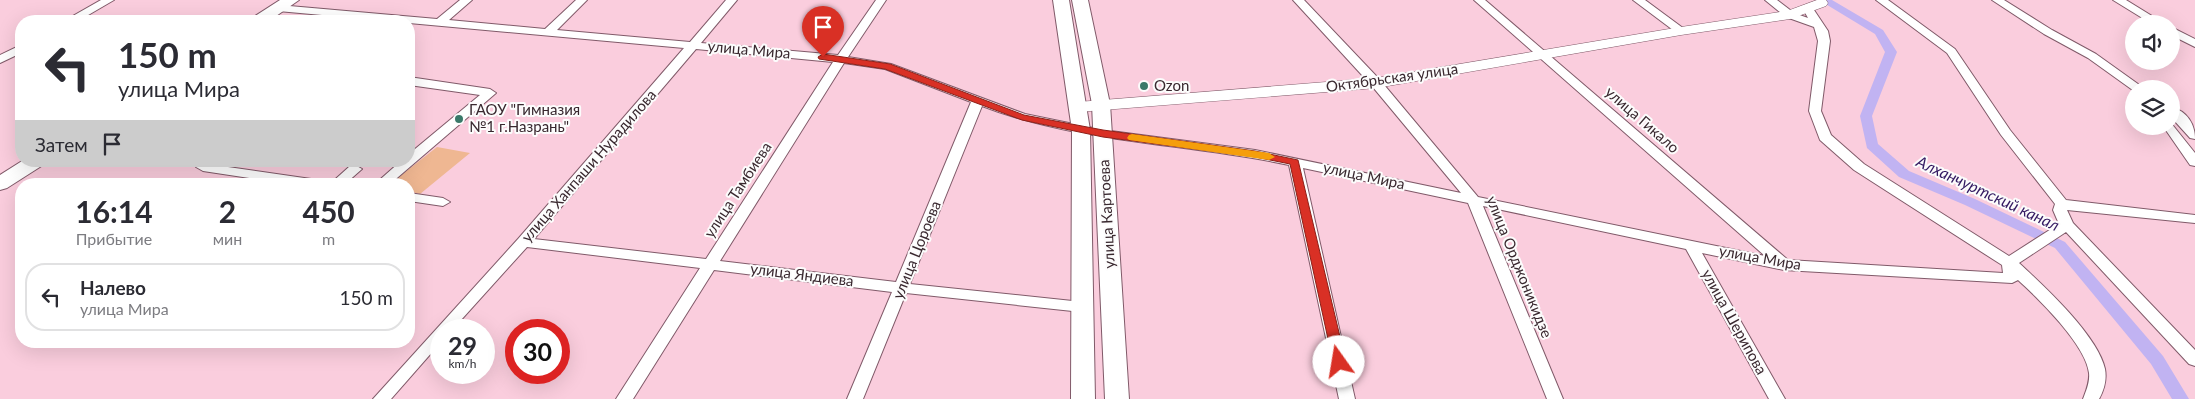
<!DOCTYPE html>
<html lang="ru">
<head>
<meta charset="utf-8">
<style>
	:root { --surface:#fff; --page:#f2f2f3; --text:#2b2b33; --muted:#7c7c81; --line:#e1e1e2 }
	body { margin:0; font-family:Lato,sans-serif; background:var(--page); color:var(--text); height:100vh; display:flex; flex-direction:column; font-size:19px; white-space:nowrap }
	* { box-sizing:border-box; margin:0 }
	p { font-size:16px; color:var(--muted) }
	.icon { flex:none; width:28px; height:28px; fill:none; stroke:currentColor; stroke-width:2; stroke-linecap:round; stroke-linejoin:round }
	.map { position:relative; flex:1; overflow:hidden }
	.panel { position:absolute; left:15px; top:178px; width:400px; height:170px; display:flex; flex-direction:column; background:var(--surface); border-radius:20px; box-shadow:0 5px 20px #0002 }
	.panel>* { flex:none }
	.top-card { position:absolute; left:15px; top:15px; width:400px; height:152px; border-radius:20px; box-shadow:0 5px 20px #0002; background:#fff; color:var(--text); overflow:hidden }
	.fabs { position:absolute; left:2125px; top:15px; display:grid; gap:10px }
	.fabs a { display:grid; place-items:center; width:55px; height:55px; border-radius:50%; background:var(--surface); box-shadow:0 5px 20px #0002; font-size:25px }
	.speed { position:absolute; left:430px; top:319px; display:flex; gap:10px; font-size:25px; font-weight:700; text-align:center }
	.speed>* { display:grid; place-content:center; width:65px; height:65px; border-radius:50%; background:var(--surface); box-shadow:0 5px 20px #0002; line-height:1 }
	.speed small { font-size:12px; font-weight:400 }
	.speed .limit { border:8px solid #d22; background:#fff; color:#111 }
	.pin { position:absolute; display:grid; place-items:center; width:42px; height:42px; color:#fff; margin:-51px -21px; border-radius:50% 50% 50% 0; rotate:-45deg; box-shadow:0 0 5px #0007 }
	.pin .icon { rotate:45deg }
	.me { position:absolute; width:55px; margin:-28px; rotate:347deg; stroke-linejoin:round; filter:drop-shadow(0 0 4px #0008) }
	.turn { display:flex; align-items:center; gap:18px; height:105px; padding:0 20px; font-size:22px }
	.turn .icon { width:65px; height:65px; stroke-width:2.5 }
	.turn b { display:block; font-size:35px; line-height:42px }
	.then { display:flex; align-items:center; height:48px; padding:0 20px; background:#0003; gap:10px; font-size:19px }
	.eta { display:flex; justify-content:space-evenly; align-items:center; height:85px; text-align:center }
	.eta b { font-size:30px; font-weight:700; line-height:35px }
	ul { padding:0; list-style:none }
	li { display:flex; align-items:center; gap:15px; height:68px; margin:0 10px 8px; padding:0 10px; border:2px solid var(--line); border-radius:20px }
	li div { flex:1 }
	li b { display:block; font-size:19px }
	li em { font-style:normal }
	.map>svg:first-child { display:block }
	.green { fill:#efb792 }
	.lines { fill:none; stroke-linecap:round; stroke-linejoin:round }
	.canal { fill:#c1b3f2; fill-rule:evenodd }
	.minor-casing { stroke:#805a69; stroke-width:2 }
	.tertiary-casing { stroke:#805a69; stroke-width:1 }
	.secondary-casing { stroke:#805a69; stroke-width:2 }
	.minor { fill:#fff; fill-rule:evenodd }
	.tertiary { fill:#fff; fill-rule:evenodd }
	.secondary { fill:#fff; fill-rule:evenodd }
	.route { fill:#d93025; stroke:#8d1f18 }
	.slow { fill:#f59e0b }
	.poi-dot { fill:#397969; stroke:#fcfcfc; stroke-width:2 }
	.labels { text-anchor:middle; stroke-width:4; stroke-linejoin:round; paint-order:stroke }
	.street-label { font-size:15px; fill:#39282f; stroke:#fcfcfc }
	.poi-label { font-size:15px; fill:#39282f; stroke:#fcfcfc; text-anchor:start }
	.water-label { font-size:16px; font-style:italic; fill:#341a62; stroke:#fcfcfc }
</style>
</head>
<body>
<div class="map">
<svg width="2195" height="399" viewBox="0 0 2195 399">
	<rect width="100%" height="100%" fill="#facddd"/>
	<path class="green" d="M 437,147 L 470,153 L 420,194 L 409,191 L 409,184 L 390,184 Z"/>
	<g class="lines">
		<path class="canal" d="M 1819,0 L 1832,0 L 1883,30 L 1897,52 L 1872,116 L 1878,144 L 1909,171 L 1975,199 L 2065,242 L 2163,356 L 2189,399 L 2172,399 L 2151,364 L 2055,248 L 1965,205 L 1899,177 L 1867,148 L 1860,116 L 1885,52 L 1875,34 Z"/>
		<g class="minor-casing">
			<path id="minor" d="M 101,0 L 114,0 L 78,21 L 64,21 Z
				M 460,0 L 472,0 L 449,20 L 545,29 L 576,0 L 587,0 L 557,30 L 690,42 L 726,0 L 737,0 L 701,43 L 838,55 L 876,0 L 886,0 L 848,57 L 891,64 L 1025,114 L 1103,130 L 1255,150 L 1461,193 L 1372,86 L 1293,0 L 1304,0 L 1380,80 L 1478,197 L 1765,256 L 1474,0 L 1485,0 L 1788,260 L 2003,273 L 2002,265 L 1854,170 L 1820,140 L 1809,111 L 1818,41 L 1814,27 L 1786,17 L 1765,0 L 1777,0 L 1794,13 L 1808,18 L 1803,9 L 1804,7 L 1812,7 L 1828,31 L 1830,41 L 1821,111 L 1831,135 L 1864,164 L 2009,256 L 2059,224 L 2053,210 L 2055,204 L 2001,135 L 1947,53 L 1876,0 L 1888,0 L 1955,49 L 2010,130 L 2066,200 L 2195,215 L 2195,223 L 2067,210 L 2073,223 L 2195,350 L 2195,366 L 2189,364 L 2066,232 L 2019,263 C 2044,286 2098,336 2105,369 C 2107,380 2104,390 2099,399 L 2083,399 C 2086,391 2090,382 2089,373 C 2086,345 2039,299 2018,280 L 2012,283 L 1784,270 L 1702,253 L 1785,399 L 1769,399 L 1686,249 L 1483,206 L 1563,399 L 1547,399 L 1468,203 L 1303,168 L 1355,399 L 1339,399 L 1289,165 C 1187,143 1081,144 982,106 L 910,284 L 1082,302 L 1087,303 L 1090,307 L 1087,311 L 1082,312 L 906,293 L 863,399 L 847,399 L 892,292 L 714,270 L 633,399 L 616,399 L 700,268 L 527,247 L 452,330 L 441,330 L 441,342 L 391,399 L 373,399 L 518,239 L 684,48 L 409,23 L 409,21 L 388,21 L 278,11 L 273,8 L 278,5 L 437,19 ZM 696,49 L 833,62 L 706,259 L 534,239 ZM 844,63 L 885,69 L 971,102 L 896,282 L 720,261 Z
				M 1633,0 L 1645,0 L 1687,31 L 1685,33 L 1677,33 Z
				M 1992,0 L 2004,0 L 2052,30 L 2096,54 L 2145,89 L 2134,89 L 2134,91 L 2088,58 L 2044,34 Z
				M 2113,0 L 2126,0 L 2165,24 L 2152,24 Z
				M 2171,27 L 2195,39 L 2195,47 L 2171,35 Z
				M 21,45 L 21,53 L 0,63 L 0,55 Z
				M 409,77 L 490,89 L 496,93 L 390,184 L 375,184 L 401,161 L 409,161 L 409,154 L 480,95 L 409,85 Z
				M 2171,107 C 2187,111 2195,124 2195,139 L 2190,138 L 2171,117 Z
				M 2171,123 L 2195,153 L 2195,166 L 2190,165 L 2163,126 L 2171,126 Z
				M 202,161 L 217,161 L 214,165 L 318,180 L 325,184 L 289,184 L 203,171 L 196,167 Z
				M 355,165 L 362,169 L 345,184 L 330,184 L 350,166 Z
				M 409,193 L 443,198 L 450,202 L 443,206 L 409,201 Z"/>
		</g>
		<g class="tertiary-casing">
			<path id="tertiary" d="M 1817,0 L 1826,0 L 1828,3 L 1826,6 L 1790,19 L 1681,35 L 1376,88 L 1078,112 L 1072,110 L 1070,107 L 1072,104 L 1078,102 L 1376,78 L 1681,27 L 1787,11 Z"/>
		</g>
		<g class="secondary-casing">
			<path id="secondary" d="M 280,0 L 299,0 L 269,21 L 250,21 L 252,18 Z
				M 1053,0 L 1069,0 L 1090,130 L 1095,399 L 1071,399 L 1072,130 Z
				M 1072,0 L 1088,0 L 1110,104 L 1129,399 L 1105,399 L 1092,104 Z
				M 22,161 L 45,161 L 43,165 L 7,188 L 0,190 L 0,175 Z"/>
		</g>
		<use href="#minor" class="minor"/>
		<use href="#tertiary" class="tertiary"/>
		<use href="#secondary" class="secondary"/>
	</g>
	<path class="route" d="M 823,54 L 890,64 L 1024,115 L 1103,130 L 1255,151 L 1298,160 L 1346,362 L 1344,366 L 1335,366 L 1333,362 L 1290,164 L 1255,157 L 1103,137 L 1022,120 L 885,69 L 819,59 L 818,57 Z"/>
	<path class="slow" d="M 1132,134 L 1269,153 L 1275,157 L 1269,160 L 1129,140 L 1127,138 L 1129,135 Z"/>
	<g class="poi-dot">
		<circle cx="1144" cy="86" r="5"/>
		<circle cx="459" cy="119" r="5"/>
	</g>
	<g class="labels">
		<g class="street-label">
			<text transform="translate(749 50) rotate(5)" y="5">улица Мира</text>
			<text transform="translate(1392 78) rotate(-8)" y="5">Октябрьская улица</text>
			<text transform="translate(1642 120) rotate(41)" y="5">улица Гикало</text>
			<text transform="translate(589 166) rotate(-49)" y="5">улица Ханпаши Нурадилова</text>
			<text transform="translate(1364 176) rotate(12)" y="5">улица Мира</text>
			<text transform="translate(738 190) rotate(-57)" y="5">улица Тамбиева</text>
			<text transform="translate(1107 214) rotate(-93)" y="5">улица Картоева</text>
			<text transform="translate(917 250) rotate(-68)" y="5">улица Цороева</text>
			<text transform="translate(1760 258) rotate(10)" y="5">улица Мира</text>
			<text transform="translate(1519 267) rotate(68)" y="5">улица Орджоникидзе</text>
			<text transform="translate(802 275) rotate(7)" y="5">улица Яндиева</text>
			<text transform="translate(1734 322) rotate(61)" y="5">улица Шерипова</text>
		</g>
		<g class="poi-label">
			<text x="1154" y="91">Ozon</text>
			<text x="469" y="115">ГАОУ "Гимназия<tspan x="469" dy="17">№1 г.Назрань"</tspan></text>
		</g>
		<g class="water-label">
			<text transform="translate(1988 193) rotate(25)" y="6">Алханчуртский канал</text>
		</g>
	</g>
</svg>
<div class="fabs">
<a><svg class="icon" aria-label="sound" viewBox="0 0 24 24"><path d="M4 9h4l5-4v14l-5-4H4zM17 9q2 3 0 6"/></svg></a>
<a><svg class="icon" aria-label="layers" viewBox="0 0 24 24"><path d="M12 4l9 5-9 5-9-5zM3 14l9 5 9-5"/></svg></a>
</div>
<div class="speed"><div>29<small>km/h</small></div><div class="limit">30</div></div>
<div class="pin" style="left:823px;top:57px;background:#d93025"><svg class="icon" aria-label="arrive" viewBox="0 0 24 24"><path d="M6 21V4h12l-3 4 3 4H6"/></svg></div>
<svg class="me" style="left:1339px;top:362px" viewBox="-20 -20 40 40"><circle r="19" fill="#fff"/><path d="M0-13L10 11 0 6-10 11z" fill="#d93025"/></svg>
<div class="top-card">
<div class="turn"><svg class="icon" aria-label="left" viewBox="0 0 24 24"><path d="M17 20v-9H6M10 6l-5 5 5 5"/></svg><div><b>150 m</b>улица Мира</div></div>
<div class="then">Затем<svg class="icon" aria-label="arrive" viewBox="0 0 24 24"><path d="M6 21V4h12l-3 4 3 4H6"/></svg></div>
</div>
<section class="panel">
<div class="eta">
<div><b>16:14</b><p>Прибытие</p></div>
<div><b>2</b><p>мин</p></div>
<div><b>450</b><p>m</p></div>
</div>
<ul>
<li><svg class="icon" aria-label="left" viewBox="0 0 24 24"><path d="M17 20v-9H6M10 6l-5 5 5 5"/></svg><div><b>Налево</b><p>улица Мира</p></div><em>150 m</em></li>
</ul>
</section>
</div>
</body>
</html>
